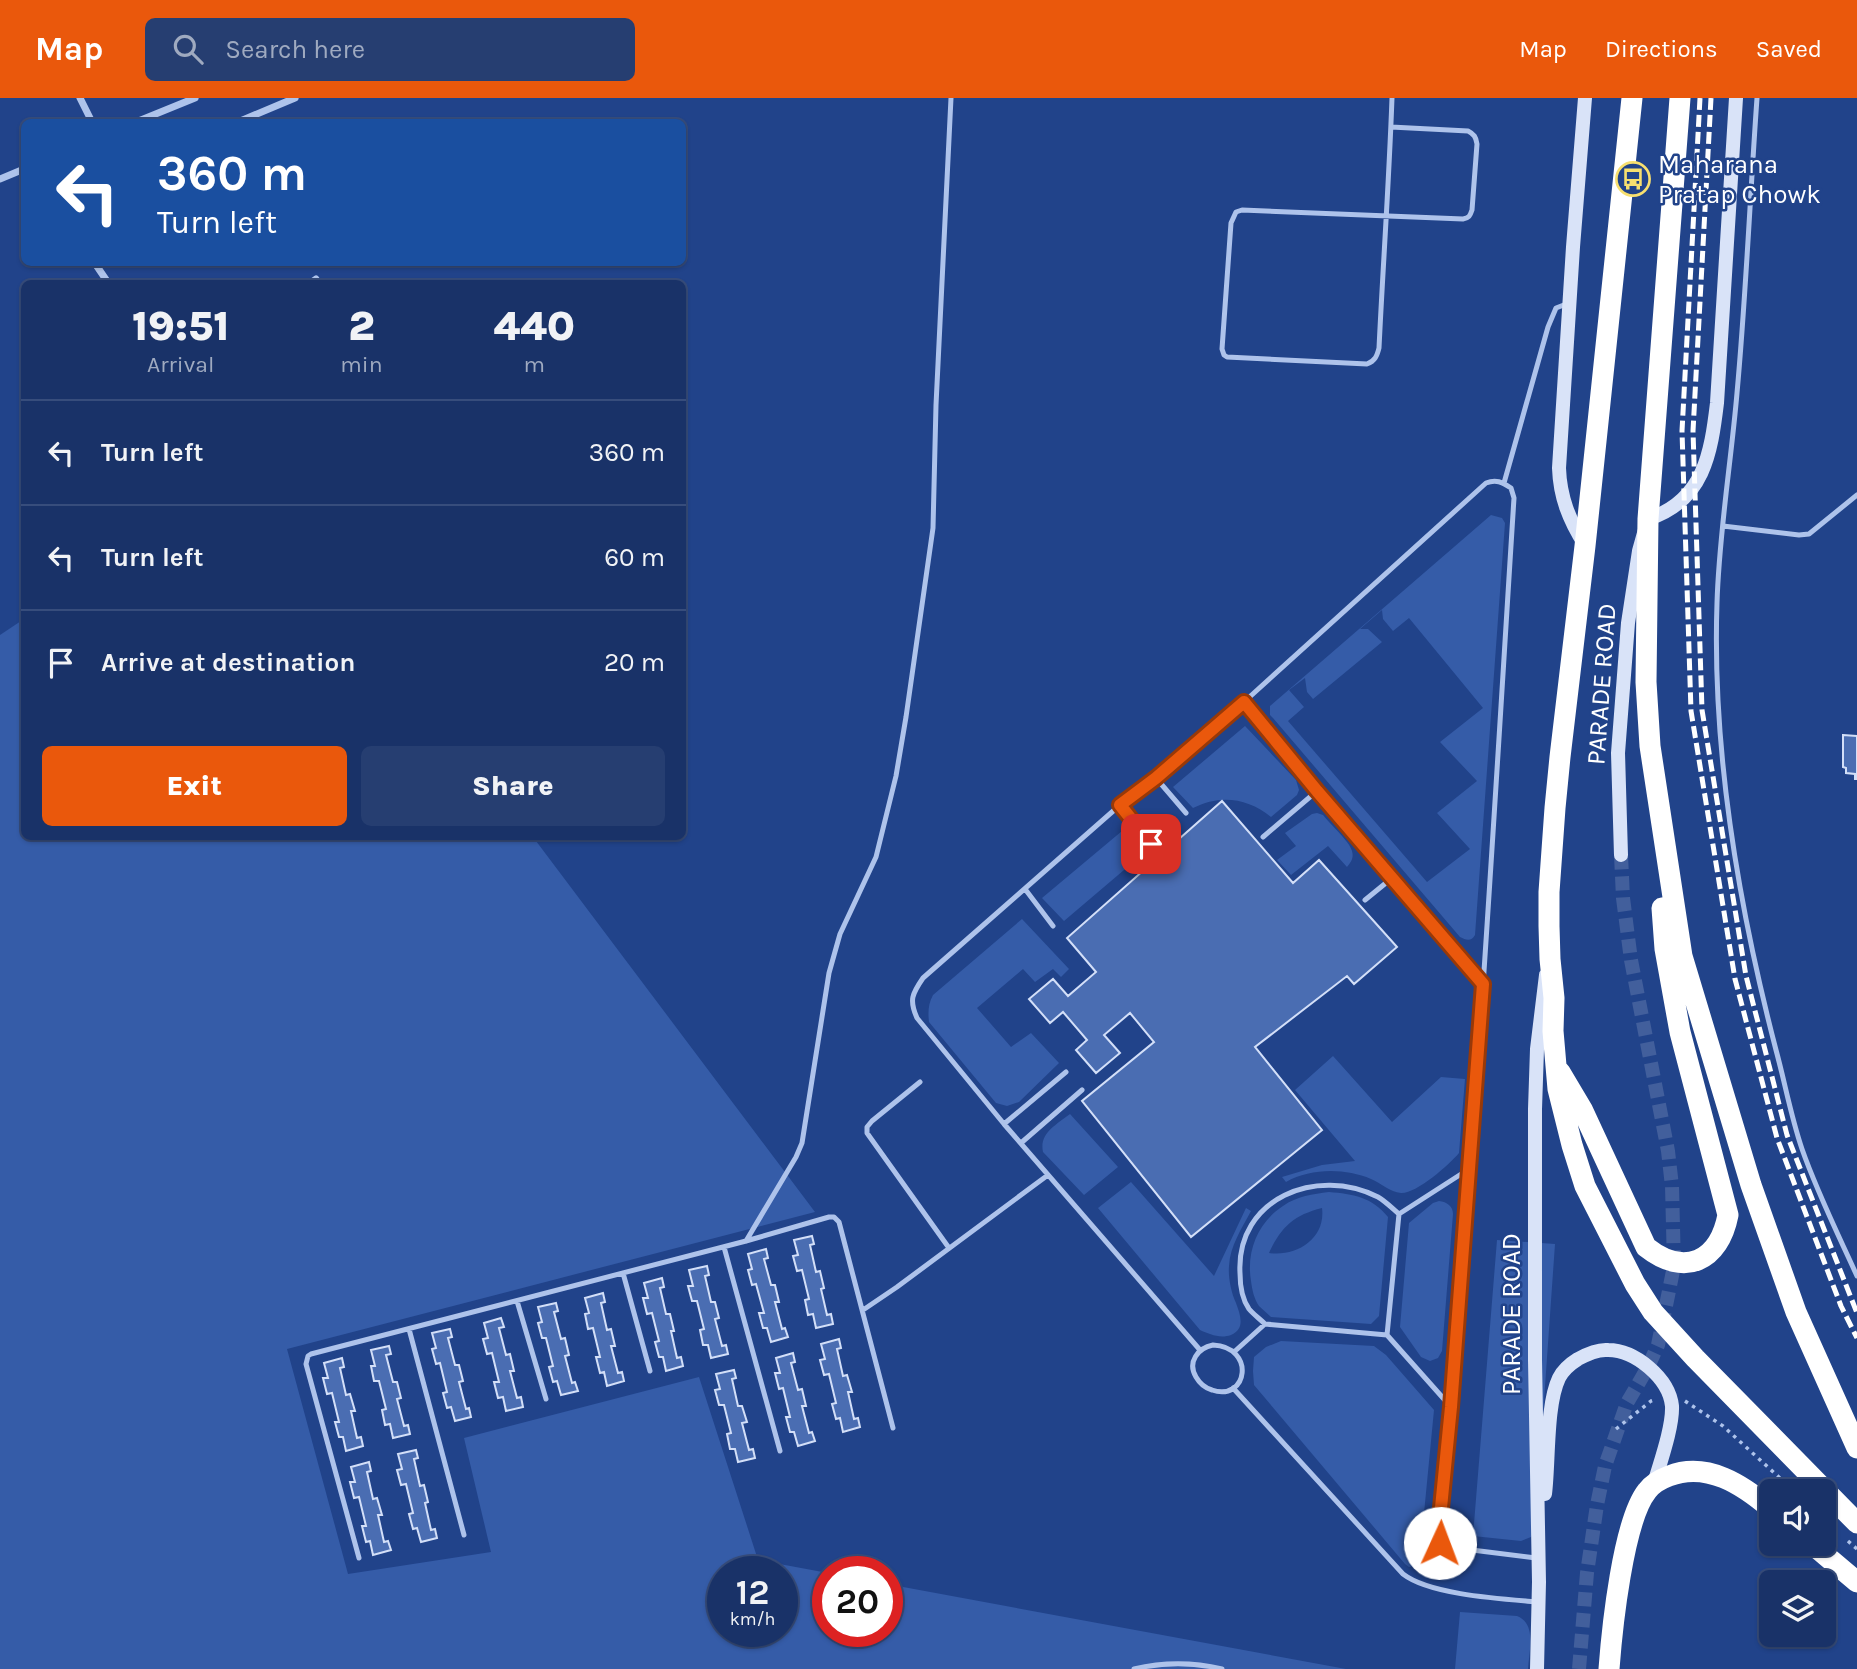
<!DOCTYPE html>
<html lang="en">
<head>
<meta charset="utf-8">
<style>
	:root { --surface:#193268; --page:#263e71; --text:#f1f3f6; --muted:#9faac0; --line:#374d7c; --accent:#ea580c }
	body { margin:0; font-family:Karla,sans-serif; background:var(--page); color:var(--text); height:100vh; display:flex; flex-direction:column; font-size:26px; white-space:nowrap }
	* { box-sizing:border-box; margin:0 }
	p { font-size:23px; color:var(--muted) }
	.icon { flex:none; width:38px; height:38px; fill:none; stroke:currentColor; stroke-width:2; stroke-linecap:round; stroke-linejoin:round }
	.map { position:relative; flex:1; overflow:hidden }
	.side { position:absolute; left:21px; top:182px; width:665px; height:560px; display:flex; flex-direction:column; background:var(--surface); border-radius:10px; box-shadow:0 2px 5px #0004,0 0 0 2px var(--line) }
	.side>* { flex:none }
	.banner { position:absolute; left:21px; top:21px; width:665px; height:147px; border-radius:10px; box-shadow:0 2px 5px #0004,0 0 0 2px var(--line); background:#1a4fa0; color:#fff; overflow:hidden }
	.tools { position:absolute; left:1759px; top:1381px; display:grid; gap:14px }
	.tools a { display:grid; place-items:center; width:77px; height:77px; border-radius:10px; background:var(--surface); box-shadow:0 2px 5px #0004,0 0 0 2px var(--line); font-size:35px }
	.speed { position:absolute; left:707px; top:1458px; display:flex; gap:14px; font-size:35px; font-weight:700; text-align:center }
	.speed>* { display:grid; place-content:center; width:91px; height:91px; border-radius:50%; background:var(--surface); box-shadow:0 2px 5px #0004,0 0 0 2px var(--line); line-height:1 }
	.speed small { font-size:18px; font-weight:400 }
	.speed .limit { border:10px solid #d22; background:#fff; color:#111 }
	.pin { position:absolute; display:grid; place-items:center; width:60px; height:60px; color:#fff; margin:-30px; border-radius:14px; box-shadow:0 4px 10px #0006 }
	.me { position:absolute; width:77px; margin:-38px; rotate:2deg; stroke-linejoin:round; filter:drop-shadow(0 0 5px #0008) }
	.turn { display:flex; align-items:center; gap:24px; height:147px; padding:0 21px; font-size:32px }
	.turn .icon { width:91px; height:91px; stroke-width:2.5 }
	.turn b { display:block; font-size:49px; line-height:60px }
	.eta { display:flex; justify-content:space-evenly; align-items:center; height:119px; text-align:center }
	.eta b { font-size:42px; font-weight:800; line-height:49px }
	.action { display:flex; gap:14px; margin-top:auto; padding:14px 21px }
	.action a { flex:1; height:80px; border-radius:10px; background:var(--accent); color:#fff; font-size:28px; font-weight:800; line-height:80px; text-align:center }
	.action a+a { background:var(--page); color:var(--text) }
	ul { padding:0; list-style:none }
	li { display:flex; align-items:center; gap:21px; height:105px; padding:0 21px; border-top:2px solid var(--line) }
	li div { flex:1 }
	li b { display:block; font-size:26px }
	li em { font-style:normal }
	header { display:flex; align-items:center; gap:42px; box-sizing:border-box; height:98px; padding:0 35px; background:var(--accent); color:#fff }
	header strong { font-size:33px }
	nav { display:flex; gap:38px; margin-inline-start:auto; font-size:24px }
	.search { width:490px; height:63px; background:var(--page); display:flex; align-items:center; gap:18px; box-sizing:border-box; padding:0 24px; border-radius:10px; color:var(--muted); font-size:26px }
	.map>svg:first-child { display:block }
	.green { fill:#355ca8; fill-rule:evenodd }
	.building { fill:#4a6db2; stroke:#d3dff8; stroke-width:2 }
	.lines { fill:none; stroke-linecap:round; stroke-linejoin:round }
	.secondary-tunnel { stroke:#425f9c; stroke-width:14; stroke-dasharray:14 7; stroke-linecap:butt }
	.path { stroke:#aec3eb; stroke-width:3.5; stroke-dasharray:3.5 5; stroke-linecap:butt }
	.lane { stroke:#aec3eb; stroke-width:5 }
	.street { stroke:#aec3eb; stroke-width:7 }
	.secondary { stroke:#d9e3f8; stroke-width:14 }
	.highway { stroke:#fff; stroke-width:21 }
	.rail { stroke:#fff; stroke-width:5; stroke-dasharray:12 5; stroke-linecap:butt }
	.route-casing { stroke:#983908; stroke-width:18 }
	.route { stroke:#ea580c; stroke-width:12 }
	.labels { text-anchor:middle; stroke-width:5; stroke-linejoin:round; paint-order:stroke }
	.poi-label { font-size:26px; fill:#fff; stroke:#21438a; text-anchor:start }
	.street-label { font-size:26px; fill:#fff; stroke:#21438a }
</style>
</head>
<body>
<header>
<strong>Map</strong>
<div class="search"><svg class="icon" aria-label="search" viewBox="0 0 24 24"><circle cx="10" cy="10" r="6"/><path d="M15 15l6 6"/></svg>Search here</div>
<nav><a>Map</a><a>Directions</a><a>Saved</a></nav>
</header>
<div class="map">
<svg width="1857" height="1571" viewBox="0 0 1857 1571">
	<rect width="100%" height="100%" fill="#21438a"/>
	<path class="green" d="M 1491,417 L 1502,420 L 1505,425 L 1475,837 C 1471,844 1466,842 1460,839 L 1273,620 L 1270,617 L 1270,608 ZM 1382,512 L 1383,521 L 1393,533 L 1409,520 L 1483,610 L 1440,644 L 1477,683 L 1437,715 L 1470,751 L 1427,784 L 1288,623 L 1304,609 L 1289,592 L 1305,580 L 1307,594 L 1313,601 L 1382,544 L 1368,531 L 1360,531 Z
		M 24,521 L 24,738 L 533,739 L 815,1114 L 287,1251 L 348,1476 L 491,1454 L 464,1340 L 699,1279 L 758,1462 L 828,1475 L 828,1533 L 887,1533 L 887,1486 L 1346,1571 L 0,1571 L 0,537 ZM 723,1474 L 782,1474 L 782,1533 L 723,1533 Z
		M 1245,628 L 1296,682 L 1299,692 L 1297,697 L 1271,719 C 1248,700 1220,696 1193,710 L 1173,689 Z
		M 1317,715 L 1323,717 C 1330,726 1350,744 1352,753 C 1354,760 1351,764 1347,769 L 1328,748 L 1291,777 L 1277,762 L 1296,748 L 1285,735 L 1312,716 Z
		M 1122,733 L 1144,755 L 1064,823 L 1042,800 Z
		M 1022,821 L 1069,871 L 1061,879 L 1053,871 L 1035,884 L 1023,871 L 977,910 L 1011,949 L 1031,935 L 1059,965 L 1019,1004 L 1007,1008 L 996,1005 L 929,924 C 928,915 928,906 933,897 Z
		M 1333,958 L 1392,1024 L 1441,979 L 1465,981 L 1459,1055 C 1449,1067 1416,1096 1401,1095 C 1390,1094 1381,1085 1371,1081 C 1345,1070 1311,1070 1286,1084 L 1282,1079 L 1322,1067 L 1355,1063 L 1295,992 Z
		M 1070,1016 L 1118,1069 L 1084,1097 L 1043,1054 C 1039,1035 1056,1027 1070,1016 Z
		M 1131,1084 L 1214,1178 L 1246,1110 L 1251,1113 C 1242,1130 1230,1148 1229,1168 C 1228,1179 1231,1194 1236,1205 C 1240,1216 1246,1231 1231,1237 C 1220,1241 1209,1236 1200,1232 L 1098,1110 Z
		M 1329,1094 C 1353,1096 1372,1099 1388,1119 L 1379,1218 L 1371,1226 L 1271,1219 C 1267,1215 1263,1212 1259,1208 C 1254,1201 1252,1191 1251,1183 C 1246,1153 1258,1124 1283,1108 C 1297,1098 1313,1096 1329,1094 ZM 1322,1110 C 1326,1141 1296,1159 1269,1155 C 1281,1129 1294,1117 1322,1110 Z
		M 1439,1103 C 1447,1104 1453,1108 1453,1116 L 1442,1253 L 1438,1260 L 1430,1263 L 1421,1259 L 1400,1229 L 1409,1125 L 1433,1105 Z
		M 1497,1142 L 1555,1146 L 1535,1431 L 1531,1439 L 1521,1443 L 1473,1438 Z
		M 1281,1243 L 1374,1248 L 1386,1257 L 1434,1312 L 1419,1467 L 1409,1469 L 1405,1466 L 1254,1287 L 1253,1273 L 1254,1259 L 1266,1249 Z
		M 1460,1514 L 1517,1518 C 1537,1526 1529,1553 1528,1571 L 1455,1571 Z"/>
	<path class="building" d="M 1843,637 L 1857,638 L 1857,681 L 1855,681 L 1855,676 L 1846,675 L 1846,670 L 1843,669 Z
		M 1222,703 L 1293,785 L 1319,762 L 1397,849 L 1354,886 L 1347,878 L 1255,949 L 1322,1032 L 1191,1139 L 1082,1003 L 1154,944 L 1130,915 L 1104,937 L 1120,955 L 1096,975 L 1076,952 L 1087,942 L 1063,914 L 1050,925 L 1029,901 L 1053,881 L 1068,898 L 1096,874 L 1067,840 Z
		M 812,1138 L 814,1146 L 810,1147 L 816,1174 L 820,1173 L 824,1190 L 821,1191 L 827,1217 L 831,1216 L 833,1226 L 816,1230 L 813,1216 L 808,1217 L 805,1202 L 809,1201 L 802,1172 L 797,1173 L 793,1158 L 798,1157 L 794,1142 Z
		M 766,1151 L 768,1160 L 764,1161 L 771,1187 L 775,1187 L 779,1204 L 775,1204 L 782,1231 L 785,1230 L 788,1239 L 771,1244 L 767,1230 L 763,1230 L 759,1215 L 764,1215 L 756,1186 L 752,1187 L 748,1172 L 752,1171 L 748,1156 Z
		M 707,1168 L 709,1177 L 705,1178 L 711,1204 L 715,1204 L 719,1220 L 715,1221 L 722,1248 L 726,1247 L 728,1256 L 711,1260 L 708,1247 L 703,1247 L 700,1232 L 704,1231 L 697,1203 L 692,1203 L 688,1188 L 693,1188 L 689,1172 Z
		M 662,1180 L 664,1189 L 660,1190 L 666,1216 L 670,1216 L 674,1233 L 671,1233 L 677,1260 L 681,1259 L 683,1268 L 666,1273 L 663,1259 L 659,1259 L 655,1244 L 659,1243 L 652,1215 L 647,1216 L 643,1200 L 648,1200 L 644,1185 Z
		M 603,1195 L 605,1204 L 601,1205 L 607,1232 L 611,1231 L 615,1248 L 611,1248 L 618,1275 L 622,1274 L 624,1283 L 607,1288 L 604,1274 L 600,1275 L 596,1259 L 600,1259 L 593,1230 L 588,1231 L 585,1216 L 589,1215 L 585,1200 Z
		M 556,1205 L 558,1213 L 554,1214 L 561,1241 L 565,1240 L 569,1257 L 565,1258 L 572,1285 L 575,1284 L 578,1293 L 561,1297 L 557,1283 L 553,1284 L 549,1269 L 553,1268 L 546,1240 L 542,1240 L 538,1225 L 542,1224 L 538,1209 Z
		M 501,1220 L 504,1229 L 499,1230 L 506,1257 L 510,1256 L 514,1273 L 510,1273 L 517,1300 L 521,1299 L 523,1309 L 506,1313 L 503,1299 L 498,1300 L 494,1284 L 499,1284 L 492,1255 L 487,1256 L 483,1241 L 488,1240 L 484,1225 Z
		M 450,1231 L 452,1239 L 448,1240 L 455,1267 L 459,1267 L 463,1283 L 459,1284 L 466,1311 L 469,1310 L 471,1319 L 455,1323 L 451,1309 L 447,1310 L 443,1295 L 447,1294 L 440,1265 L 436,1266 L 432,1251 L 436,1250 L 432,1235 Z
		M 839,1241 L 841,1250 L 837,1251 L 843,1278 L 847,1277 L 852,1294 L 848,1294 L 854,1321 L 858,1320 L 860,1329 L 843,1334 L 840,1320 L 836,1321 L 832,1306 L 836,1305 L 829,1276 L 824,1277 L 820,1262 L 825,1261 L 821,1246 Z
		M 389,1248 L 391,1256 L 386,1257 L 393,1284 L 397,1284 L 401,1300 L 397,1301 L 404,1328 L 408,1327 L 410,1336 L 393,1340 L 390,1326 L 385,1327 L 382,1312 L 386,1311 L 379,1283 L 374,1283 L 371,1268 L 375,1268 L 371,1252 Z
		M 793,1255 L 795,1264 L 791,1265 L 798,1292 L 802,1291 L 806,1308 L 802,1308 L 809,1335 L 812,1334 L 815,1343 L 798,1348 L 794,1334 L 790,1334 L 786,1319 L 790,1319 L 783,1290 L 779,1291 L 775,1275 L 780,1275 L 776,1260 Z
		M 342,1260 L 344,1269 L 340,1270 L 346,1297 L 350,1296 L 355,1313 L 351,1313 L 357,1340 L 361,1339 L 363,1348 L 346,1353 L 343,1339 L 339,1339 L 335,1324 L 339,1324 L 332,1295 L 327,1296 L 323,1280 L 328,1280 L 324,1265 Z
		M 734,1272 L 736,1280 L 732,1281 L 738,1308 L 742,1308 L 747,1324 L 742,1325 L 749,1352 L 753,1351 L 755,1360 L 738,1364 L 735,1351 L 730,1351 L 727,1336 L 731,1335 L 724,1307 L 719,1307 L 715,1292 L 720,1291 L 716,1276 Z
		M 416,1352 L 418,1360 L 414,1361 L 420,1388 L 424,1387 L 428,1404 L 425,1405 L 431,1432 L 435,1431 L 437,1440 L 421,1444 L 417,1430 L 413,1431 L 409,1416 L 413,1415 L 406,1386 L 401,1387 L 397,1372 L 402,1371 L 398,1356 Z
		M 369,1364 L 371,1373 L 367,1374 L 373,1401 L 377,1400 L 382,1417 L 378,1417 L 384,1444 L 388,1443 L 391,1452 L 373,1457 L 370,1443 L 366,1444 L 362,1428 L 366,1428 L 359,1399 L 354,1400 L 350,1384 L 355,1384 L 351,1369 Z"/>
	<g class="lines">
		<path class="secondary-tunnel" d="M 1579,1571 L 1587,1475 L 1597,1407 L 1605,1368 L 1627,1305 L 1648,1269 L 1658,1247 L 1674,1168 L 1672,1088 L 1668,1053 L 1631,862 L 1623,800 L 1621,757"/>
		<path class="path" d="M 1685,1303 L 1723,1328 L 1794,1393
			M 1616,1331 L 1651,1303 L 1654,1302
			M 1848,1443 L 1857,1451"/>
		<path class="lane" d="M 1757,0 C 1750,98 1746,197 1737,295 C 1731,365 1719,435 1717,505 C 1712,652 1739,810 1776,952 C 1785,985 1791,1019 1802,1051 C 1817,1094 1838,1136 1857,1178
			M 1391,29 L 1468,33 C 1474,36 1476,39 1477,46 L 1472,112 C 1470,118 1469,120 1463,121 L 1242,112 L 1236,114 L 1231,125 L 1222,251 L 1224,257 L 1227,259 L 1367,266 C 1375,263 1377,258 1379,250 C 1383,167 1389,84 1392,0
			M 1504,385 L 1548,229 L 1556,210 L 1569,205
			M 1723,428 L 1799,437 L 1809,436 L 1857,397
			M 1244,604 L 1317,693 L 1482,884
			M 1156,680 L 1186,715
			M 1120,707 L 1151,746
			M 1263,739 L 1317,693
			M 1025,791 L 1053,828
			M 1365,802 L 1392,780
			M 920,984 L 872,1023 L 867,1029 L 867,1035 L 949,1150
			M 1004,1026 L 1066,974
			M 1021,1045 L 1082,992
			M 1399,1116 L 1469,1071
			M 746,1143 L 796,1059 L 802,1045 L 829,875 L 840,836 L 876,759 L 896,678 L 906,619 L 933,430 L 936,307 L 951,0
			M 724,1149 L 780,1353
			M 623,1175 L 650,1273
			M 517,1203 L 546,1301
			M 863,1212 L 897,1189 L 1048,1077
			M 409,1231 L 464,1437
			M 1387,1237 L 1451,1309
			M 1213,1247 C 1256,1249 1248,1304 1212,1292 C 1205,1290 1200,1286 1196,1279 C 1187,1264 1198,1250 1213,1247 Z
			M 1200,1252 L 1004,1026 L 917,920 C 909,902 912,896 923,880 L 1120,707 L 1156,680 L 1244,604 L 1486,385 C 1496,381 1502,384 1511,390 L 1514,400 C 1492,747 1473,1094 1438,1440 L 1440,1445 L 1448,1449 L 1536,1460
			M 1234,1254 L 1265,1226 L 1387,1237 L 1399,1116 C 1392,1110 1385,1103 1378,1099 C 1317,1068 1236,1100 1240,1175 C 1240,1187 1242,1201 1249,1211 C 1253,1216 1260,1221 1265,1226
			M 1233,1290 L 1403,1476 C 1430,1497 1503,1501 1538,1504
			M 359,1460 L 306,1266 L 308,1258 L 311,1256 L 746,1143 L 829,1119 L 834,1119 L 839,1124 L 893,1330
			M 1134,1571 C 1163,1564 1193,1564 1222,1571"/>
		<path class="street" d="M 80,0 L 92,24
			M 136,24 L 195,0
			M 238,24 L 295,0
			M 0,81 L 24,71
			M 94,164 L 109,186
			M 309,186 L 316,181"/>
		<path class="secondary" d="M 1585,447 C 1569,422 1560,399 1559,370 L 1573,149 L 1585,0
			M 1621,757 L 1618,655 L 1628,525 L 1639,453 L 1648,421 C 1704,403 1711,355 1717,305 L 1736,0
			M 1545,1396 C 1549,1364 1546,1307 1559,1280 C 1563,1272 1570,1266 1578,1261 C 1587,1256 1598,1251 1608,1252 C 1635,1252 1669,1280 1672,1308 C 1673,1329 1660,1365 1654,1386
			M 1537,1571 L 1539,1484 L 1535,1262 L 1535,1011 L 1537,951 L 1546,877"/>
		<path class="highway" d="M 1632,0 L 1585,448 L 1560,659 L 1555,710 L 1549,794 L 1549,828 L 1550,861 L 1554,900 L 1553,933 L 1558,991 L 1572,1047 L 1585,1088 L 1635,1186 L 1653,1214 L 1695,1260 L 1857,1425
			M 1680,0 L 1648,421 L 1646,584 L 1650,648 L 1682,858 L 1751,1087 L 1796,1214 L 1857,1350
			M 1560,974 L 1582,1011 L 1646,1149 C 1685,1180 1719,1163 1728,1117 L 1680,934 L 1665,851 L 1662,810
			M 1812,1446 L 1857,1484
			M 1609,1571 C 1612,1531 1623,1423 1647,1393 C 1652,1386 1661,1381 1669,1378 C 1707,1363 1743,1387 1771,1411"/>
		<path class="rail" d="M 1700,0 L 1682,333 L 1691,613 L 1735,881 L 1777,1040 L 1841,1208 L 1857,1240
			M 1711,0 L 1693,333 L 1702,612 L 1746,878 L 1787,1037 L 1857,1215"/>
	</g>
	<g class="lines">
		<g class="route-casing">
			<path id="route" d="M 1151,746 L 1120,707 L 1156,680 L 1244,604 L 1317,693 L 1483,886 L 1451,1309 L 1438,1440 L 1440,1445"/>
		</g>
		<use href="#route" class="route"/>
	</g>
	<defs>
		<g id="bus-ring" transform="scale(1.75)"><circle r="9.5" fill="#21438a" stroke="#f7df6f" stroke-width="1.5"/><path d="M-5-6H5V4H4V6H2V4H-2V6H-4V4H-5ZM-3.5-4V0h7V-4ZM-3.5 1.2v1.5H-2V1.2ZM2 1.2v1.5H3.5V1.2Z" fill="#f7df6f"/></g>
	</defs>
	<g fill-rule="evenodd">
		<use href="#bus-ring" x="1633" y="81"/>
	</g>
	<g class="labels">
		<g class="poi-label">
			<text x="1658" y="75">Maharana<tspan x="1658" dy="30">Pratap Chowk</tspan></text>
		</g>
		<g class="street-label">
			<text transform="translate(1601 586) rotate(-86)" y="9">PARADE ROAD</text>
			<text transform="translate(1511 1216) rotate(-90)" y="9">PARADE ROAD</text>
		</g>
	</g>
</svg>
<div class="tools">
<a><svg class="icon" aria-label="sound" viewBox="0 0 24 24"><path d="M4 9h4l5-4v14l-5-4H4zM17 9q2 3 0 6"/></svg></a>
<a><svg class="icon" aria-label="layers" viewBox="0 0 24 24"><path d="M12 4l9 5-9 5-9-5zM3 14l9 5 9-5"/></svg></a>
</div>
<div class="speed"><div>12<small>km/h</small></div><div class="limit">20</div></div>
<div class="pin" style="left:1151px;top:746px;background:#d93025"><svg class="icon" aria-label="arrive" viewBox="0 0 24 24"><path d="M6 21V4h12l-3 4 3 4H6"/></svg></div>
<svg class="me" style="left:1440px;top:1445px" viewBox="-20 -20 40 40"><circle r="19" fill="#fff"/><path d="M0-13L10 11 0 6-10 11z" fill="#ea580c"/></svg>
<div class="banner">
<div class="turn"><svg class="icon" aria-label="left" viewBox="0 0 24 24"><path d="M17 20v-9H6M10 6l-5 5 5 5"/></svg><div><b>360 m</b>Turn left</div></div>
</div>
<section class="side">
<div class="eta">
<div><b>19:51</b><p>Arrival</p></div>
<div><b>2</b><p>min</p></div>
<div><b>440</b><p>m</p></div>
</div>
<ul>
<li><svg class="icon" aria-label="left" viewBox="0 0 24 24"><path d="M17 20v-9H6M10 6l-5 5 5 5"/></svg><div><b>Turn left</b></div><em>360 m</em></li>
<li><svg class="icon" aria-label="left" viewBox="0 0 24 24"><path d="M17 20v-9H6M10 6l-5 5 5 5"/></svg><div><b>Turn left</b></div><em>60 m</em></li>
<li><svg class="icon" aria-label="arrive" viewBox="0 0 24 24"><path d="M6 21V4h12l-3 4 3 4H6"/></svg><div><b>Arrive at destination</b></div><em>20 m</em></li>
</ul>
<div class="action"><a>Exit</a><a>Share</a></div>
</section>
</div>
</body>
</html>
